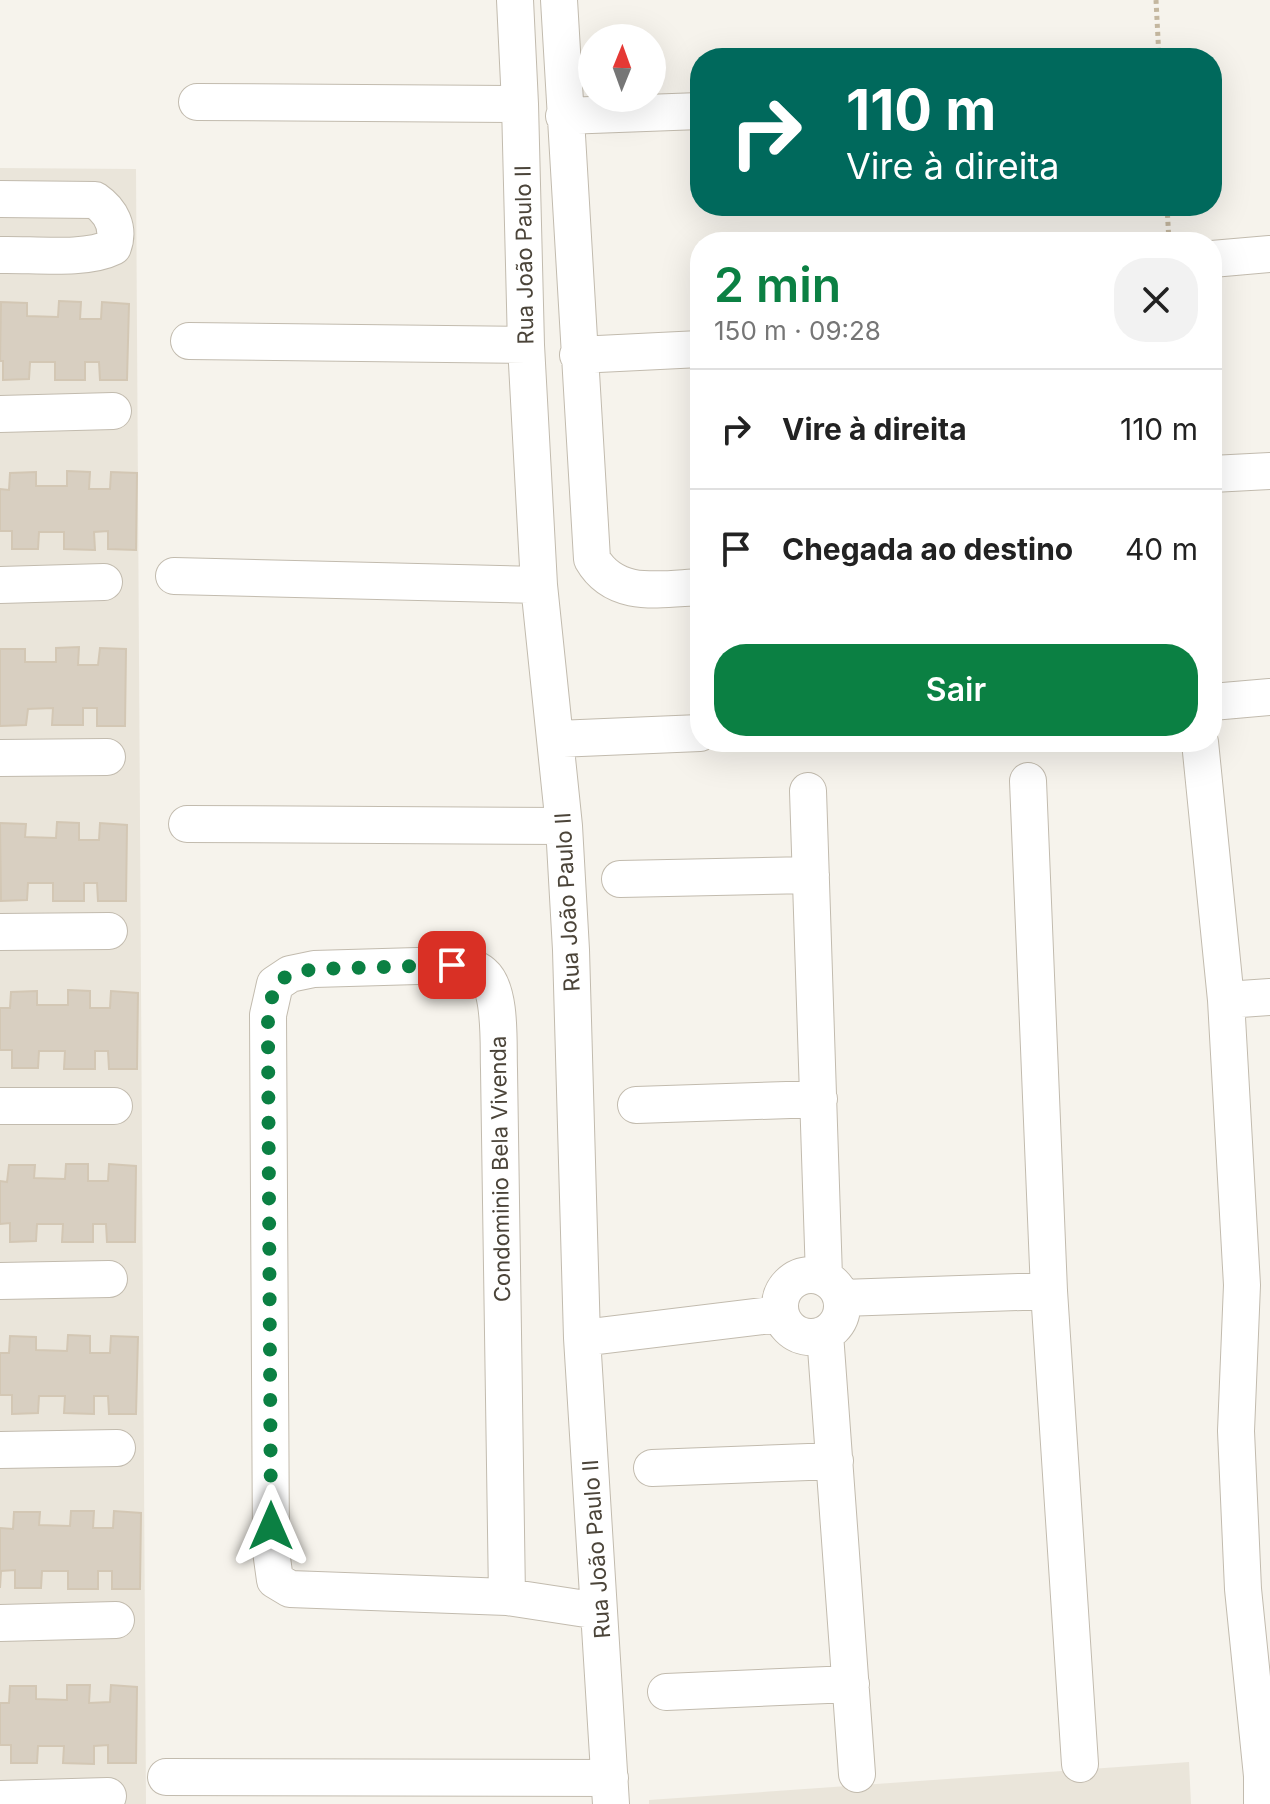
<!DOCTYPE html>
<html lang="pt">
<head>
<meta charset="utf-8">
<style>
	:root { --surface:#fff; --page:#f2f2f2; --text:#222; --muted:#767676; --line:#e0e0e0; --accent:#0b8043 }
	body { margin:0; font-family:Inter,sans-serif; background:var(--page); color:var(--text); height:100vh; display:flex; flex-direction:column; font-size:30px; white-space:nowrap }
	* { box-sizing:border-box; margin:0 }
	p { font-size:26px; color:var(--muted) }
	.icon { flex:none; width:44px; height:44px; fill:none; stroke:currentColor; stroke-width:2; stroke-linecap:round; stroke-linejoin:round }
	.map { position:relative; flex:1; overflow:hidden }
	.panel { position:absolute; left:690px; top:232px; width:532px; height:520px; display:flex; flex-direction:column; background:var(--surface); border-radius:32px; box-shadow:0 8px 32px #0002 }
	.panel>* { flex:none }
	.banner { position:absolute; left:690px; top:48px; width:532px; height:168px; border-radius:32px; box-shadow:0 8px 32px #0002; background:#00695c; color:#fff; overflow:hidden }
	.needle { width:52px; rotate:1deg }
	.fabs { position:absolute; left:578px; top:24px; display:grid; gap:16px }
	.fabs a { display:grid; place-items:center; width:88px; height:88px; border-radius:50%; background:var(--surface); box-shadow:0 8px 32px #0002; font-size:40px }
	.pin { position:absolute; display:grid; place-items:center; width:68px; height:68px; color:#fff; margin:-34px; border-radius:16px; box-shadow:0 4px 12px #0006 }
	.me { position:absolute; width:88px; margin:-44px; rotate:0deg; stroke-linejoin:round; filter:drop-shadow(0 0 6px #0008) }
	.turn { display:flex; align-items:center; gap:28px; height:168px; padding:0 24px; font-size:36px }
	.turn .icon { width:104px; height:104px; stroke-width:2.5 }
	.turn b { display:block; font-size:56px; line-height:68px }
	.round { display:grid; place-items:center; flex:none; width:84px; height:84px; border-radius:32px; background:var(--page) }
	.head { display:flex; align-items:center; justify-content:space-between; height:136px; padding:0 24px }
	h1 { font-size:48px; font-weight:600; line-height:60px; color:var(--accent) }
	.button { display:flex; gap:16px; margin-top:auto; padding:16px 24px }
	.button a { flex:1; height:92px; border-radius:32px; background:var(--accent); color:#fff; font-size:32px; font-weight:600; line-height:92px; text-align:center }
	ul { padding:0; list-style:none }
	li { display:flex; align-items:center; gap:24px; height:120px; padding:0 24px; border-top:2px solid var(--line) }
	li div { flex:1 }
	li b { display:block; font-size:30px }
	li em { font-style:normal }
	.map>svg:first-child { display:block }
	.residential { fill:#eae5da }
	.building { fill:#d8cfc1; stroke:#d3c7b4; stroke-width:2 }
	.lines { fill:none; stroke-linecap:round; stroke-linejoin:round }
	.minor-casing { stroke:#c2bbae; stroke-width:38 }
	.path { stroke:#c4b79f; stroke-width:5; stroke-dasharray:4 4; stroke-linecap:butt }
	.minor { stroke:#fff; stroke-width:36 }
	.route { stroke:#0b8043; stroke-width:14; stroke-dasharray:0 25.2 }
	.labels { text-anchor:middle; stroke-width:8; stroke-linejoin:round; paint-order:stroke }
	.street-label { font-size:22px; fill:#4b4439; stroke:#fff }
</style>
</head>
<body>
<div class="map">
<svg width="1270" height="1804" viewBox="0 0 1270 1804">
	<rect width="100%" height="100%" fill="#f6f3ec"/>
	<path class="residential" d="M 0,168 L 136,169 L 146,1804 L 0,1804 Z
		M 1189,1762 L 1191,1804 L 649,1804 L 649,1800 Z"/>
	<path class="building" d="M 59,301 L 81,302 L 80,319 L 101,319 L 102,302 L 129,304 L 127,380 L 100,380 L 99,362 L 85,362 L 85,380 L 55,380 L 55,362 L 30,362 L 29,379 L 3,380 L 3,361 L 0,361 L 1,302 L 27,303 L 27,316 L 58,317 Z
		M 67,471 L 90,472 L 89,489 L 110,489 L 111,472 L 137,473 L 136,550 L 108,549 L 108,531 L 94,532 L 95,550 L 64,549 L 64,532 L 39,532 L 38,549 L 12,549 L 12,531 L 0,531 L 0,489 L 9,490 L 10,473 L 36,472 L 36,486 L 67,486 Z
		M 79,647 L 78,665 L 98,665 L 100,648 L 126,649 L 125,726 L 97,726 L 97,708 L 83,708 L 83,725 L 52,725 L 53,708 L 28,709 L 26,725 L 0,726 L 0,649 L 25,649 L 25,662 L 56,662 L 56,648 Z
		M 57,822 L 79,823 L 79,840 L 99,840 L 100,823 L 127,825 L 126,901 L 98,901 L 97,883 L 84,883 L 84,901 L 53,901 L 53,883 L 28,883 L 27,900 L 1,901 L 0,823 L 26,824 L 25,837 L 56,838 Z
		M 68,990 L 90,991 L 90,1008 L 110,1008 L 111,991 L 138,993 L 137,1069 L 109,1069 L 108,1051 L 95,1051 L 95,1069 L 64,1069 L 65,1051 L 39,1051 L 38,1068 L 12,1068 L 12,1050 L 0,1050 L 0,1008 L 10,1008 L 11,992 L 37,991 L 37,1005 L 68,1005 Z
		M 66,1164 L 88,1164 L 88,1181 L 108,1181 L 109,1164 L 136,1166 L 135,1242 L 107,1242 L 106,1224 L 93,1224 L 93,1242 L 62,1242 L 63,1224 L 37,1224 L 36,1241 L 10,1242 L 10,1223 L 0,1224 L 0,1181 L 7,1182 L 9,1165 L 35,1165 L 34,1178 L 65,1179 Z
		M 68,1335 L 90,1336 L 90,1353 L 110,1353 L 111,1336 L 138,1337 L 136,1414 L 109,1414 L 108,1396 L 94,1396 L 94,1414 L 64,1413 L 65,1396 L 39,1396 L 38,1413 L 12,1414 L 12,1395 L 0,1395 L 0,1353 L 9,1353 L 10,1336 L 36,1337 L 36,1350 L 67,1351 Z
		M 71,1511 L 94,1511 L 93,1528 L 113,1528 L 114,1511 L 141,1513 L 140,1589 L 112,1589 L 112,1571 L 98,1571 L 98,1589 L 68,1589 L 68,1571 L 42,1571 L 41,1588 L 15,1588 L 15,1570 L 1,1571 L 0,1588 L 0,1528 L 13,1529 L 14,1512 L 40,1512 L 39,1525 L 70,1526 Z
		M 67,1685 L 90,1685 L 89,1703 L 110,1702 L 111,1685 L 137,1687 L 136,1763 L 108,1763 L 108,1745 L 94,1746 L 94,1764 L 63,1763 L 64,1746 L 38,1746 L 37,1763 L 11,1763 L 11,1745 L 0,1745 L 0,1703 L 9,1703 L 10,1686 L 36,1686 L 36,1699 L 67,1700 Z"/>
	<g class="lines">
		<g class="minor-casing">
			<path id="minor" d="M 515,0 L 520,104 L 526,345 L 539,585 L 564,826 L 571,950 L 582,1338 L 611,1804
				M 559,0 L 592,559 C 615,599 660,589 700,587
				M 197,102 L 520,104
				M 564,116 L 700,111
				M 0,199 L 95,200 C 111,211 120,228 113,247 C 85,261 32,254 0,255
				M 1212,259 L 1270,254
				M 189,341 L 526,345
				M 578,355 L 700,349
				M 0,414 L 113,411
				M 1212,474 L 1270,471
				M 174,576 L 539,585
				M 0,585 L 104,582
				M 1212,702 L 1270,697
				M 557,739 L 700,733
				M 1200,742 L 1226,1000 L 1242,1285 L 1236,1431 L 1243,1589 L 1262,1776 L 1262,1804
				M 0,758 L 107,757
				M 1028,781 L 1049,1291 L 1080,1764
				M 808,791 L 824,1277
				M 187,824 L 564,826
				M 620,879 L 811,875
				M 0,932 L 109,931
				M 1226,1000 L 1270,997
				M 636,1105 L 819,1099
				M 0,1106 L 114,1106
				M780 1306a31 31 0 1 1 62 0a31 31 0 1 1-62 0Z
				M 0,1281 L 109,1279
				M 842,1298 L 1049,1291
				M 825,1334 L 857,1774
				M 582,1338 L 780,1314
				M 0,1450 L 117,1448
				M 652,1468 L 835,1461
				M 507,1597 L 499,1069 C 498,1045 502,990 483,974 C 474,966 463,966 452,965 L 314,969 L 290,974 L 275,984 L 268,1015 L 271,1551 L 275,1580 L 290,1589 L 507,1597 L 599,1611
				M 0,1623 L 116,1620
				M 666,1692 L 851,1684
				M 166,1777 L 610,1778
				M 0,1799 L 108,1796"/>
		</g>
		<path class="path" d="M 1156,0 L 1159,58
			M 1167,206 L 1169,242"/>
		<use href="#minor" class="minor"/>
	</g>
	<g class="lines">
		<path class="route" d="M 271,1526 L 268,1037 L 268,1015 L 275,984 L 290,974 L 314,969 L 452,965"/>
	</g>
	<g class="labels">
		<g class="street-label">
			<text transform="translate(524 255) rotate(-91)" y="8">Rua João Paulo II</text>
			<text transform="translate(567 902) rotate(-93)" y="8">Rua João Paulo II</text>
			<text transform="translate(500 1169) rotate(-91)" y="8">Condominio Bela Vivenda</text>
			<text transform="translate(596 1549) rotate(-94)" y="8">Rua João Paulo II</text>
		</g>
	</g>
</svg>
<div class="fabs">
<a><svg class="needle" viewBox="-14 -14 28 28"><path d="M0-13l5 13h-10z" fill="#e53935"/><path d="M0 13l5-13h-10z" fill="#767676"/></svg></a>
</div>
<div class="pin" style="left:452px;top:965px;background:#d93025"><svg class="icon" aria-label="arrive" viewBox="0 0 24 24"><path d="M6 21V4h12l-3 4 3 4H6"/></svg></div>
<svg class="me" style="left:271px;top:1526px" viewBox="-20 -20 40 40"><path d="M0-17L14 15 0 8-14 15z" fill="#0b8043" stroke="#fff" stroke-width="4"/></svg>
<div class="banner">
<div class="turn"><svg class="icon" aria-label="right" viewBox="0 0 24 24"><path d="M7 20v-9h11M14 6l5 5-5 5"/></svg><div><b>110 m</b>Vire à direita</div></div>
</div>
<section class="panel">
<div class="head"><div><h1>2 min</h1><p>150 m · 09:28</p></div><a class="round"><svg class="icon" aria-label="close" viewBox="0 0 24 24"><path d="M6 6l12 12M18 6L6 18"/></svg></a></div>
<ul>
<li><svg class="icon" aria-label="right" viewBox="0 0 24 24"><path d="M7 20v-9h11M14 6l5 5-5 5"/></svg><div><b>Vire à direita</b></div><em>110 m</em></li>
<li><svg class="icon" aria-label="arrive" viewBox="0 0 24 24"><path d="M6 21V4h12l-3 4 3 4H6"/></svg><div><b>Chegada ao destino</b></div><em>40 m</em></li>
</ul>
<div class="button"><a>Sair</a></div>
</section>
</div>
</body>
</html>
